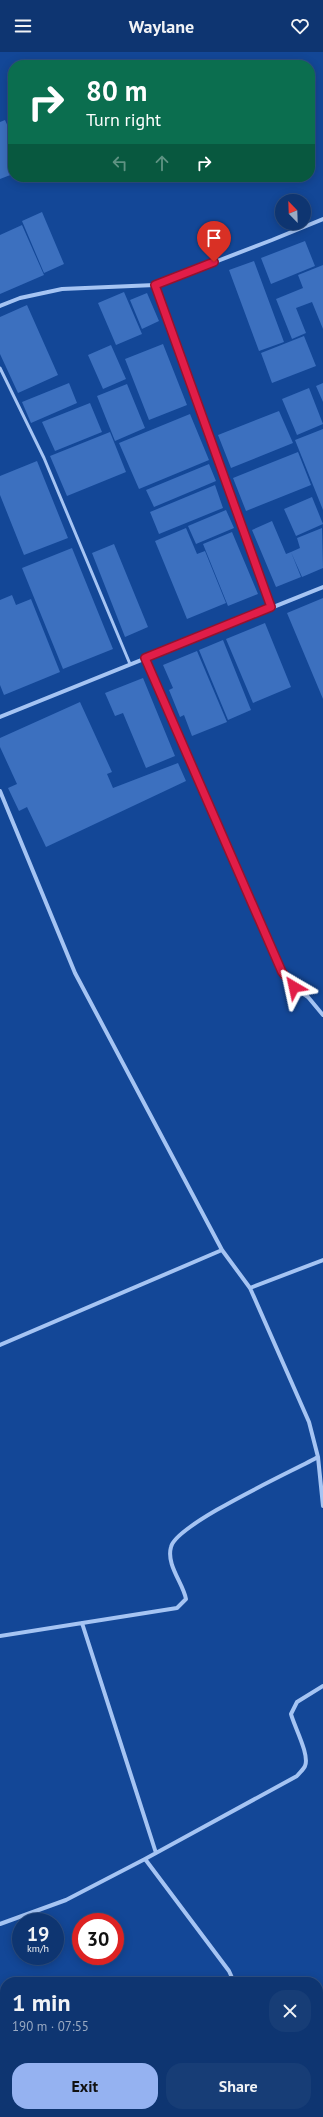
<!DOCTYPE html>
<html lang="en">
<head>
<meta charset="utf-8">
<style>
	:root { --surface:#0e3571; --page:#173d76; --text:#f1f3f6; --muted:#9babc3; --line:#2e5084; --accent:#95b2f1 }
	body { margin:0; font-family:"PT Sans",sans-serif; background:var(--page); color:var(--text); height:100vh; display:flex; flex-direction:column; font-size:15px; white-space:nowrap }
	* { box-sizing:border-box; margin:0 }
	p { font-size:13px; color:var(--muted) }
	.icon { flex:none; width:22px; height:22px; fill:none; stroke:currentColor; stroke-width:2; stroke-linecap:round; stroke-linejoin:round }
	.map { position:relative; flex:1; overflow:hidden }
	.sheet { position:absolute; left:0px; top:1925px; width:323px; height:140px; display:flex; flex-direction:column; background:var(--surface); border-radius:16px 16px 0 0; box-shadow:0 2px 10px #0003,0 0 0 1px var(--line) }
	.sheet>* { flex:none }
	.top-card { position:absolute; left:8px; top:8px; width:307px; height:122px; border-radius:16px; box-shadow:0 2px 10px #0003,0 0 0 1px var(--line); background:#0b6e4f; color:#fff; overflow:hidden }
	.needle { width:26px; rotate:337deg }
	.fabs { position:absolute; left:275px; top:142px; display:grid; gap:8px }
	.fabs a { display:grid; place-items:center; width:36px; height:36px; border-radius:50%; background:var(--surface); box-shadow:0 2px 10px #0003,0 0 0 1px var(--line); font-size:20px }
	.speed { position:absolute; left:12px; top:1861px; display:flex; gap:8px; font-size:20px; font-weight:700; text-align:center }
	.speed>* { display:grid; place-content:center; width:52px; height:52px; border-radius:50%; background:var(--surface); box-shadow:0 2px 10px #0003,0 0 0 1px var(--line); line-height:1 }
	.speed small { font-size:10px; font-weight:400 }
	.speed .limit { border:6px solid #d22; background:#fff; color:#111 }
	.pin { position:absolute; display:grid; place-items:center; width:34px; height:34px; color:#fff; margin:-41px -17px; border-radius:50% 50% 50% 0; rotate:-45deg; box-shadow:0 0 4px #0007 }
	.pin .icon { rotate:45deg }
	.me { position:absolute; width:44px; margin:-22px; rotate:324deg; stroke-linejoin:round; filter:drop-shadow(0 0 3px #0008) }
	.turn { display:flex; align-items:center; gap:14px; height:84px; padding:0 12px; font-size:18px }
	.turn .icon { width:52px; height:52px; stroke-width:2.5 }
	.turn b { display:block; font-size:28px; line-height:34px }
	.lanes { display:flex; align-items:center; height:38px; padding:0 12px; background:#0003; justify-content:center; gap:20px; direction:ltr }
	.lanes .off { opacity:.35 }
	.round { display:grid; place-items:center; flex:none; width:42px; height:42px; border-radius:16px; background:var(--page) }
	.overview { display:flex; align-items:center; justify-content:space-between; height:68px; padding:0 12px }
	h1 { font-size:24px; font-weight:700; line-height:30px }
	.button { display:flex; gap:8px; margin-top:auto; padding:8px 12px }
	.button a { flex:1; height:46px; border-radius:16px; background:var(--accent); color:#111; font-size:16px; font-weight:700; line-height:46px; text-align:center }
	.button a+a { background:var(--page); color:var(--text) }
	header { display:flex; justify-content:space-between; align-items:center; height:52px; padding:0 12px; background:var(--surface); font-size:18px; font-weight:700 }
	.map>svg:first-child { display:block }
	.building { fill:#3c70bf }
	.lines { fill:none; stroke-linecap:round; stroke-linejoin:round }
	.service { stroke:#a5c4f3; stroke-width:3 }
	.minor { stroke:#a5c4f3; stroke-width:4 }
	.route-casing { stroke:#92132f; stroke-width:10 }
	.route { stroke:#e11d48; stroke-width:7 }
</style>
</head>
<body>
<header><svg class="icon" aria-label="menu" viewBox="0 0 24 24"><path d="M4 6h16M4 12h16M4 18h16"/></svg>Waylane<svg class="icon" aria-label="heart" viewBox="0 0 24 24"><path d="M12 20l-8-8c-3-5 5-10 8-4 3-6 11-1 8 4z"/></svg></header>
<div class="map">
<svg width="323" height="2065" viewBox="0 0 323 2065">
	<rect width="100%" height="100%" fill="#134797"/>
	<path class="building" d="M 5,68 L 13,86 L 13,122 L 0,127 L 0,70 Z
		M 42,160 L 64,212 L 44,221 L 22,169 Z
		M 22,173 L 44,223 L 0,242 L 0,183 Z
		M 305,189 L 315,214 L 271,232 L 261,206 Z
		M 254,209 L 284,290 L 259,299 L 229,218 Z
		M 323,213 L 323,277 L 312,250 L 296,256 L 306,281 L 292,287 L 276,247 L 303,236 L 298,223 Z
		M 124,240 L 142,282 L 116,293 L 98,251 Z
		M 147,241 L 159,269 L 142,277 L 130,248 Z
		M 27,253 L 58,323 L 18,341 L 0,302 L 0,265 Z
		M 304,284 L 316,314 L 272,331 L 261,301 Z
		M 163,292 L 187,353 L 149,368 L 125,307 Z
		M 111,293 L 126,327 L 103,337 L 88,303 Z
		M 69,331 L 77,351 L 31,371 L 22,350 Z
		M 323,331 L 323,350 L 316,334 Z
		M 127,332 L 145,376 L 115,389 L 97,344 Z
		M 309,336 L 323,372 L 297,383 L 282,347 Z
		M 90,351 L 102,380 L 55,399 L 42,370 Z
		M 279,359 L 293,391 L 231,416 L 218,383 Z
		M 190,362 L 209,408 L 139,437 L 119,391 Z
		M 323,377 L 323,458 L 295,388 Z
		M 110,380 L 126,420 L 67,444 L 50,404 Z
		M 298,400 L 311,433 L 246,459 L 233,426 Z
		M 37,409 L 68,486 L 24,503 L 0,443 L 0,424 Z
		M 209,412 L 216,429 L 154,455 L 146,438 Z
		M 215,433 L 223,456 L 159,482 L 150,460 Z
		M 312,445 L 323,472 L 296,484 L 284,457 Z
		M 226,458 L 234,476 L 196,492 L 188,474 Z
		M 272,469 L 286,502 L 291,500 L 301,525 L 276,535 L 252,478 Z
		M 186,476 L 197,502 L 205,499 L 226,551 L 187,567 L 155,489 Z
		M 322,476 L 323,516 L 302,525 L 291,500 L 300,496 L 297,486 Z
		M 232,480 L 258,542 L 228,554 L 203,492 Z
		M 114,492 L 148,575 L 125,585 L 92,501 Z
		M 72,496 L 113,597 L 63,617 L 22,516 Z
		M 12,543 L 16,553 L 31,547 L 60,620 L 4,643 L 0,633 L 0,548 Z
		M 323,546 L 323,647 L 287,561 Z
		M 265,571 L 291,635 L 253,651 L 226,587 Z
		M 223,588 L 251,658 L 228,668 L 199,598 Z
		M 197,599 L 227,670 L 192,684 L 184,663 L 180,665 L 169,638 L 173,636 L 163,613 Z
		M 143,626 L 175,704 L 146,716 L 123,661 L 115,664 L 105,641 Z
		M 80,650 L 112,720 L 107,722 L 113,736 L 178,711 L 186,729 L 46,795 L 27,755 L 19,759 L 8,736 L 17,732 L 0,695 L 0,686 Z"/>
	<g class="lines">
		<path class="service" d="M 155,233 L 271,555
			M 0,316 L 44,406 L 130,612"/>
		<path class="minor" d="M 0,254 L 20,246 L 62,237 L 155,233 L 272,188 L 323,167
			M 145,606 L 282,919 L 294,935 L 308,945 L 323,963
			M 0,665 L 323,535
			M 0,739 L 75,921 L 222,1198 L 250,1236 L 309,1370 L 318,1405 L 323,1454
			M 250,1236 L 323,1208
			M 0,1293 L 222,1198
			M 82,1571 L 156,1801
			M 0,1584 L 177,1556 L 186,1547 C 183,1531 166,1513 171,1495 C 176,1472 293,1419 318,1405
			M 145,1807 L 229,1919 L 234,1930
			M 0,1872 L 66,1848 L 145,1807 L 297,1724 C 299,1721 304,1717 305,1714 C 310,1703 294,1674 291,1662 L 297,1650 L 323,1634
			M 299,2060 L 301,2065"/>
	</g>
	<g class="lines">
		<g class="route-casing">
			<path id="route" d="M 214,210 L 155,233 L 271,555 L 145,606 L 282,920 L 294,935"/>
		</g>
		<use href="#route" class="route"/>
	</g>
</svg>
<div class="fabs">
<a><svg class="needle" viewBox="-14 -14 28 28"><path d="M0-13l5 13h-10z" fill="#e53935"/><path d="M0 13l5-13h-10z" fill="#9babc3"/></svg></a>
</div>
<div class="speed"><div>19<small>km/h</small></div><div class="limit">30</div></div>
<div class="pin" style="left:214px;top:210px;background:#d93025"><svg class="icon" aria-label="arrive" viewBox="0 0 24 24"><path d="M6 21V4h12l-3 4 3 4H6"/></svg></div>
<svg class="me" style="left:294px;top:935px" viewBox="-20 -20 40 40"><path d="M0-17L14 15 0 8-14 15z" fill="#e11d48" stroke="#fff" stroke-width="4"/></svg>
<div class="top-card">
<div class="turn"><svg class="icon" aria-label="right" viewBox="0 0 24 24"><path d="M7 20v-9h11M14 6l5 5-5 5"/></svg><div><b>80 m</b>Turn right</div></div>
<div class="lanes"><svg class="icon off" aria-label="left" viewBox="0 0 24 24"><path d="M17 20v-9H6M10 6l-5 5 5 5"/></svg><svg class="icon off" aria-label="ahead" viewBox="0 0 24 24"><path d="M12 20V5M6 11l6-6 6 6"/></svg><svg class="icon" aria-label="right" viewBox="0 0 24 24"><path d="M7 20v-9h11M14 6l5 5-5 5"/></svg></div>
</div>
<section class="sheet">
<div class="overview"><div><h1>1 min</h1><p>190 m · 07:55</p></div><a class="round"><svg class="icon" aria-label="close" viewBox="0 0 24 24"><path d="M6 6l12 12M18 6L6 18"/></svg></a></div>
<div class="button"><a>Exit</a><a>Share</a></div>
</section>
</div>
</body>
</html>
